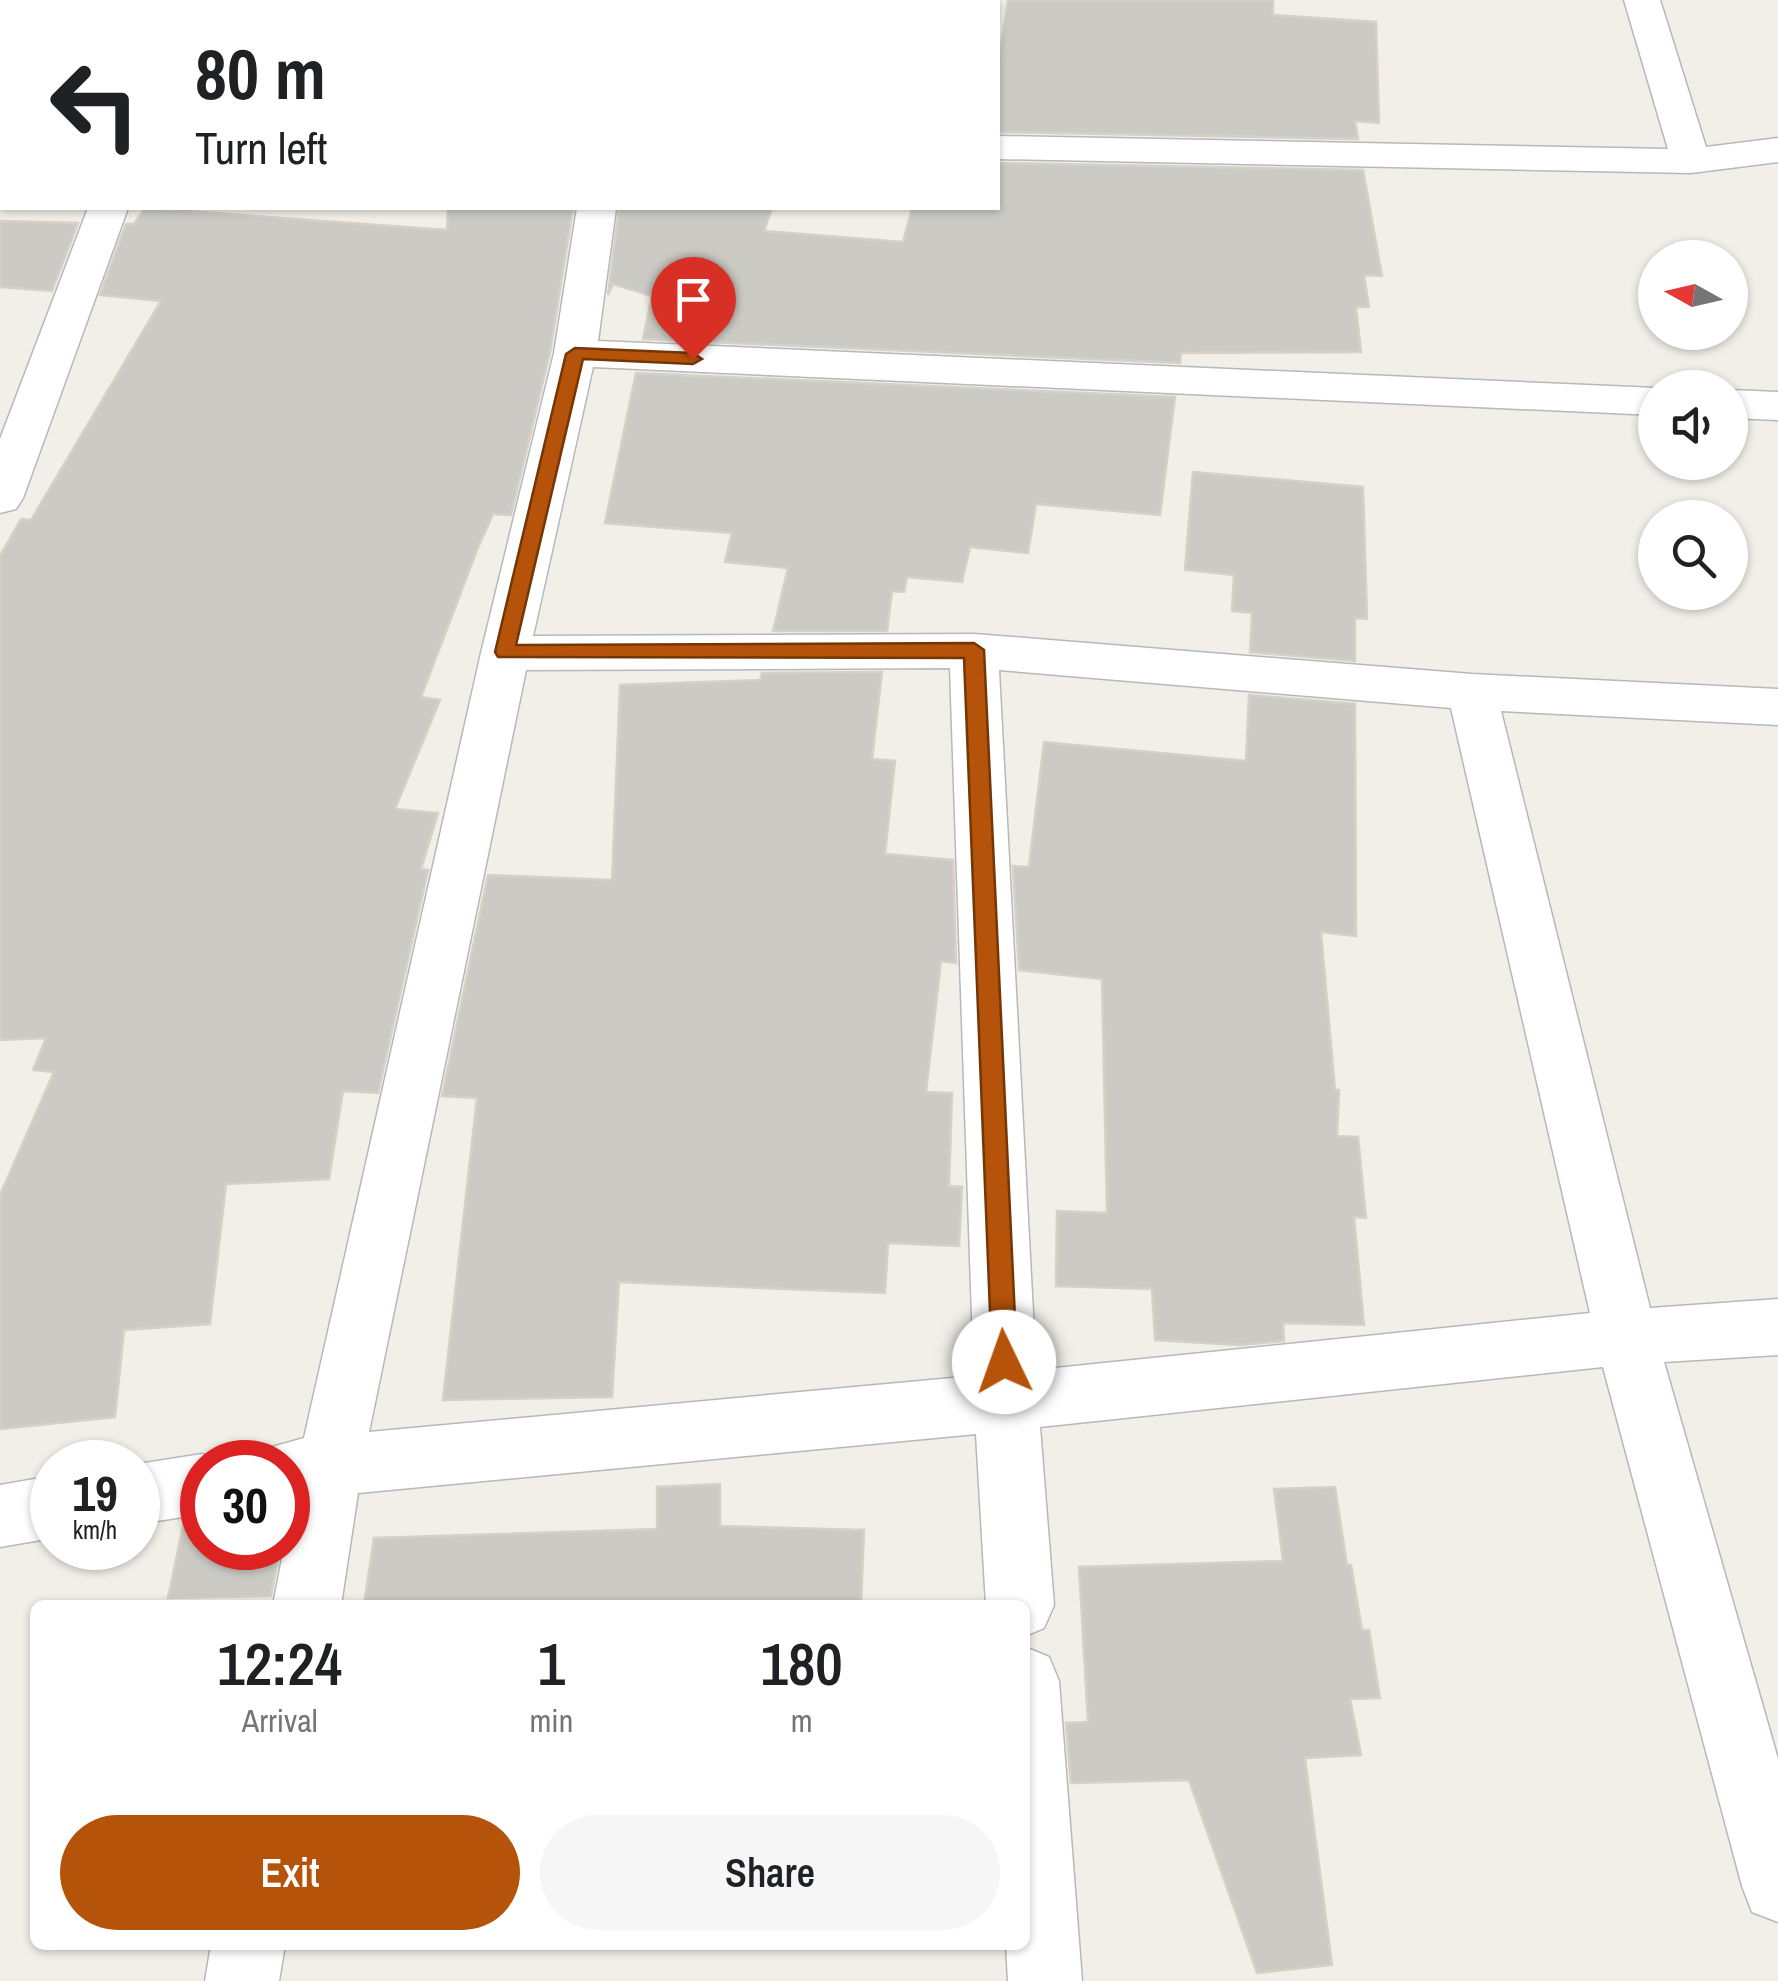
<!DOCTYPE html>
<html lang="en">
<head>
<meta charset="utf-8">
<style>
	:root { --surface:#fff; --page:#f6f6f6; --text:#202124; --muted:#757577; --accent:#b45309 }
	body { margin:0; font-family:"Archivo Narrow",sans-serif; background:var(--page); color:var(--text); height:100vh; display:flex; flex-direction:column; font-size:38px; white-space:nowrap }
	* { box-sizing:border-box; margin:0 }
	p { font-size:32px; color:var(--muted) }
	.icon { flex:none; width:55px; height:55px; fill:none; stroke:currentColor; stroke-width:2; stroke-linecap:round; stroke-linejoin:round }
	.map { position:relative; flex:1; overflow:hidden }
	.side { position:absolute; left:30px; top:1600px; width:1000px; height:350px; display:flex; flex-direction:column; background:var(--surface); border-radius:15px; box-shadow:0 2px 8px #0004 }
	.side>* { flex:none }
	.top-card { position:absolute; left:0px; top:0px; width:1000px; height:210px; box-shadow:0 2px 8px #0004; background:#fff; color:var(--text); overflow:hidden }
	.needle { width:65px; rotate:278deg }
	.fabs { position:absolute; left:1638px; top:240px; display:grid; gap:20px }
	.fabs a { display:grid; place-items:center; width:110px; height:110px; border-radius:50%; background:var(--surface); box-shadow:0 2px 8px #0004; font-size:50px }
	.speed { position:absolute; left:30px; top:1440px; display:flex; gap:20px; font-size:50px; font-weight:700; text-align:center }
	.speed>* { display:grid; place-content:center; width:130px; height:130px; border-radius:50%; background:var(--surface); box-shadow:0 2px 8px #0004; line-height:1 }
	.speed small { font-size:25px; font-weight:400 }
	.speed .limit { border:15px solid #d22; background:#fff; color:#111 }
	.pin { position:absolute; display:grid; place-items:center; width:85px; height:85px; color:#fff; margin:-102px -42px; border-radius:50% 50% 50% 0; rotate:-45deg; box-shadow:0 0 10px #0007 }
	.pin .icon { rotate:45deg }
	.me { position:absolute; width:110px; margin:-55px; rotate:357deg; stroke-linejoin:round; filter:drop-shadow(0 0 8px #0008) }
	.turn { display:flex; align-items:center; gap:35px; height:210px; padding:0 30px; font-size:45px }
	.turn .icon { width:130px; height:130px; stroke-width:2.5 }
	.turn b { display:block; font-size:70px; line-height:85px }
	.eta { display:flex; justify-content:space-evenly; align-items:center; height:170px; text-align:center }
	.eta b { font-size:60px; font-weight:600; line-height:70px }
	.action { display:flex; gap:20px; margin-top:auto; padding:20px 30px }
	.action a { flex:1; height:115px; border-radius:60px; background:var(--accent); color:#fff; font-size:40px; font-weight:600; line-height:115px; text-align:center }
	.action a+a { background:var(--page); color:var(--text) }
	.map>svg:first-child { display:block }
	.building { fill:#cccac5; stroke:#d6d1c6; stroke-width:2.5 }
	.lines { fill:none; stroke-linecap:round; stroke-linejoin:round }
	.minor-casing { stroke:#b5b8bc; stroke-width:3 }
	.minor { fill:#fff; fill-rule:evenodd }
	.route { fill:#b45309; stroke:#753606; stroke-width:2.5 }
</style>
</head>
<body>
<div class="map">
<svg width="1778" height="1981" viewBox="0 0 1778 1981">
	<rect width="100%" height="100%" fill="#f1efe8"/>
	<path class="building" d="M 1008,0 L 1273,0 L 1273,15 L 1376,22 L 1379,123 L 1355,121 L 1358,139 L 998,132 L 998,65 Z
		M 998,163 L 1363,170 L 1382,276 L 1364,275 L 1369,307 L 1356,307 L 1361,352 L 1181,353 L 1180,363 L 643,339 L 652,296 L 613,284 L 608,295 L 619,208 L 772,208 L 764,231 L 903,242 L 912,208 L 998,208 Z
		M 145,208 L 447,230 L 448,208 L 573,208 L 550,352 L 511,515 L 493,514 L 477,550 L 421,697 L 440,700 L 395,809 L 438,813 L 421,869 L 428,870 L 378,1093 L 343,1091 L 329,1179 L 226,1184 L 210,1324 L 124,1330 L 115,1417 L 0,1429 L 0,1195 L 54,1072 L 33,1070 L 46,1038 L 0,1040 L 0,556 L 21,519 L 31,520 L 161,301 L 100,295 L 126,224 L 134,224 Z
		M 0,221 L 78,223 L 52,291 L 0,287 Z
		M 636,373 L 1175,397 L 1160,515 L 1036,504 L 1028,553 L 970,547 L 962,582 L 907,577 L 904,592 L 892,591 L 887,631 L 773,631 L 788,568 L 725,562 L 732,533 L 605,523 Z
		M 1193,472 L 1363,487 L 1367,619 L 1355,618 L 1355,661 L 1250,652 L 1252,613 L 1232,611 L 1234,575 L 1185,570 Z
		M 882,672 L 872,759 L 895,761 L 885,854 L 953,860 L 956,963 L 941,961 L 926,1092 L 952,1093 L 949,1186 L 962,1187 L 959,1246 L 888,1243 L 885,1293 L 619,1282 L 612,1397 L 443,1400 L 477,1098 L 442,1096 L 488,875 L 612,880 L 620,685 L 760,680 L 762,673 Z
		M 1249,695 L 1355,704 L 1356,936 L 1321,932 L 1335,1090 L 1339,1090 L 1337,1136 L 1358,1137 L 1366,1218 L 1354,1217 L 1364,1325 L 1283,1323 L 1284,1341 L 1240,1345 L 1155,1340 L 1152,1289 L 1056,1286 L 1057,1211 L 1107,1213 L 1102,979 L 1019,970 L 1013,866 L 1029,867 L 1044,742 L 1246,761 Z
		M 720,1484 L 720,1526 L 864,1530 L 861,1605 L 364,1605 L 374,1538 L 657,1529 L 657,1487 Z
		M 1335,1487 L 1347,1565 L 1351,1565 L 1362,1630 L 1369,1630 L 1380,1698 L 1350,1699 L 1361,1755 L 1305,1758 L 1332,1965 L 1257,1973 L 1189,1780 L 1071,1783 L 1066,1723 L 1088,1722 L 1079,1567 L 1283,1561 L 1274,1489 Z
		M 202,1518 L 202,1548 L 280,1548 L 271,1596 L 168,1598 L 184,1521 Z"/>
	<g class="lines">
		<g class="minor-casing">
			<path id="minor" d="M 166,0 L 202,0 L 202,2 L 167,2 Z
				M 591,0 L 627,0 L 627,2 L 592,2 Z
				M 1624,0 L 1660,0 L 1706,147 L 1778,138 L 1778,162 L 1691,173 L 998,159 L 998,136 L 1668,149 Z
				M 88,208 L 128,208 L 23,498 L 16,509 L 0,513 L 0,439 Z
				M 577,208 L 616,208 L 598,341 L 1656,388 L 1655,415 L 593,367 L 533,636 L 974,634 L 1472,674 L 1778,689 L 1778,725 L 1501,711 L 1650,1308 L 1778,1299 L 1778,1355 L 1664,1362 L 1778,1759 L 1778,1922 L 1752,1912 L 1742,1886 L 1603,1367 L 1040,1427 L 1054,1605 L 1044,1628 L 1025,1636 L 1025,1605 L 986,1605 L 976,1434 L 358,1493 L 341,1605 L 273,1605 L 284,1548 L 288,1548 L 292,1500 L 288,1500 L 288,1462 L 259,1462 L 265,1449 L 304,1438 L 481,653 L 554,353 ZM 950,668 L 974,1376 L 369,1432 L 526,670 ZM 999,670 L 1451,708 L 1590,1313 L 1036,1370 Z
				M 1730,390 L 1778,392 L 1778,420 L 1730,418 Z
				M 202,1454 L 225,1462 L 202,1462 L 202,1514 L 138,1524 L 138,1464 Z
				M 52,1476 L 52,1538 L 0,1547 L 0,1485 Z
				M 1025,1647 L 1049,1657 L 1059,1681 L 1082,1981 L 1008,1981 L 1006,1945 L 1025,1945 Z
				M 211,1945 L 285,1945 L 279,1981 L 205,1981 Z"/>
		</g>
		<use href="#minor" class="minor"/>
	</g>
	<path class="route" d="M 575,348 L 693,353 L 702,359 L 693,364 L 583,359 L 516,645 L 974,643 L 984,650 L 1017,1362 L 1014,1371 L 1004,1374 L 995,1371 L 992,1362 L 964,658 L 498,657 L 495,652 L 566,354 Z"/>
</svg>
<div class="fabs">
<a><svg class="needle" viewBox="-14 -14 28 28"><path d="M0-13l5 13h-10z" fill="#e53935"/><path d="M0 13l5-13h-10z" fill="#757577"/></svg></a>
<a><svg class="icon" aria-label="sound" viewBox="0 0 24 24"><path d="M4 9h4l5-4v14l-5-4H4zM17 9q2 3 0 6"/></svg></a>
<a><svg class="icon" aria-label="search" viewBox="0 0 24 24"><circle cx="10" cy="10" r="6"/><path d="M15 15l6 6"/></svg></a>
</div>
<div class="speed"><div>19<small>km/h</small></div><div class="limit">30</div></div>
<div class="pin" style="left:693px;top:359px;background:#d93025"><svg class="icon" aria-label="arrive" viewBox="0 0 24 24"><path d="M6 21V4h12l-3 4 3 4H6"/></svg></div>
<svg class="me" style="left:1004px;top:1362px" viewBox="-20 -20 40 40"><circle r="19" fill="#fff"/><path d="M0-13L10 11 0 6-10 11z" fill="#b45309"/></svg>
<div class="top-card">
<div class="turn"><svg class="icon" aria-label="left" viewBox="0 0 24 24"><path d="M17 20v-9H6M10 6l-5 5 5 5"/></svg><div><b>80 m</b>Turn left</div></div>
</div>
<section class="side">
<div class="eta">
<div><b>12:24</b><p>Arrival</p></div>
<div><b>1</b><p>min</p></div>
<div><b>180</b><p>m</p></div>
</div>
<div class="action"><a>Exit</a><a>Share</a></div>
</section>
</div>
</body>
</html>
